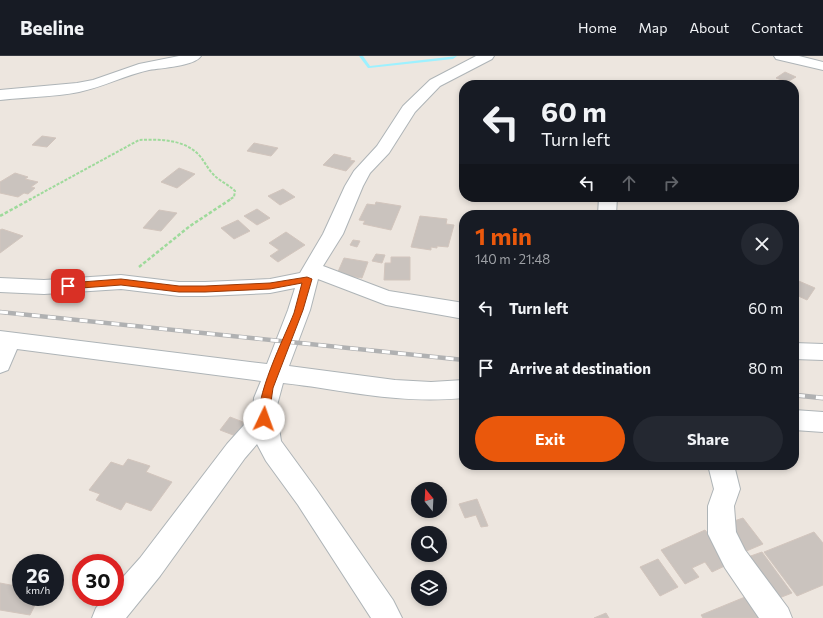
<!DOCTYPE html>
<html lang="en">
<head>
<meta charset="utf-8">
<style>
	:root { --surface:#171b24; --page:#242831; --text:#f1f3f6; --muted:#9ea1a6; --line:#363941; --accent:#ea580c }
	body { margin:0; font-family:Commissioner,sans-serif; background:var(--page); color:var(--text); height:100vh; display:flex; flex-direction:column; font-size:15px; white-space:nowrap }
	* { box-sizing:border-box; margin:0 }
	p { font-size:13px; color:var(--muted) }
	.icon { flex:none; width:22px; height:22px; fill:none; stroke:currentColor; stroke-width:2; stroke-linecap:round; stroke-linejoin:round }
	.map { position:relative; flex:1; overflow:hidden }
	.side { position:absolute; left:459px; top:154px; width:340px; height:260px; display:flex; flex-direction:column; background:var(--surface); border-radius:16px; box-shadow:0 2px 6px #0003 }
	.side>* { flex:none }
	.guide { position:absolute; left:459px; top:24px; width:340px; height:122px; border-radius:16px; box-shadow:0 2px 6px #0003; background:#171b24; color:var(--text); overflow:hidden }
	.needle { width:26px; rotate:342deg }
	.controls { position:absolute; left:411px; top:426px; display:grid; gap:8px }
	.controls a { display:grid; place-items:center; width:36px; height:36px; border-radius:50%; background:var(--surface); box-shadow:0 2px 6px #0003; font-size:20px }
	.speed { position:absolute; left:12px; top:498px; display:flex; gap:8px; font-size:20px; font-weight:700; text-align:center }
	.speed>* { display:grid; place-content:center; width:52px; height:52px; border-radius:50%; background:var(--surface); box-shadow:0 2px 6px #0003; line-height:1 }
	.speed small { font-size:10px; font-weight:400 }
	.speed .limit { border:6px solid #d22; background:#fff; color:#111 }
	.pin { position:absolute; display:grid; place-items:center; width:34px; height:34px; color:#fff; margin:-17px; border-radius:8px; box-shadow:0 2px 6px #0006 }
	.me { position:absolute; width:44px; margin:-22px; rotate:3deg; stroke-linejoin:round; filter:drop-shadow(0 0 3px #0008) }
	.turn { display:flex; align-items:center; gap:14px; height:84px; padding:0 16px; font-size:18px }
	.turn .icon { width:52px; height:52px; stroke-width:2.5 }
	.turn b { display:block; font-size:28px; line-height:34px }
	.lanes { display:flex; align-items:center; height:38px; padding:0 16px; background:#0003; justify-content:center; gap:20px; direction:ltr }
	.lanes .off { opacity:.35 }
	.round { display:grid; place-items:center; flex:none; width:42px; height:42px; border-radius:21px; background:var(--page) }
	.headline { display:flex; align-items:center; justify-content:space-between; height:68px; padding:0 16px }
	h1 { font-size:24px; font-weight:700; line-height:30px; color:var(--accent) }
	.cta { display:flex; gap:8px; margin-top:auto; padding:8px 16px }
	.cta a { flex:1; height:46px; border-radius:24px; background:var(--accent); color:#fff; font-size:16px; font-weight:700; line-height:46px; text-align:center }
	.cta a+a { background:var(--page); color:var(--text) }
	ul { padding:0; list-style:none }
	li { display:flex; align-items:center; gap:12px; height:60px; padding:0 16px }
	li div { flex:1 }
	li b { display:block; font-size:15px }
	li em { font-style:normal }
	header { display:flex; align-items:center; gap:24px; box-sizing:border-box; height:56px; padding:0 20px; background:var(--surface); border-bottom:1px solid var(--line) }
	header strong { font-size:19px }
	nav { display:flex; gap:22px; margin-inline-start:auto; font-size:14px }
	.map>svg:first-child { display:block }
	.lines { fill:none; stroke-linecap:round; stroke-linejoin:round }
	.stream { fill:#9df1ff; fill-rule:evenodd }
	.building { fill:#cac3be; stroke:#d2c5bd }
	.minor-casing { stroke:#aeb4b7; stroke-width:2 }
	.path-far1 { stroke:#9eda9b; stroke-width:2; stroke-dasharray:3 1.5; stroke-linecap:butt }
	.path { stroke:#9eda9b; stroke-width:2.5; stroke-dasharray:3.5 2; stroke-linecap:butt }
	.minor { fill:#fff; fill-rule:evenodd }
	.rail-far1-casing { stroke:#b0b1b2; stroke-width:4.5 }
	.rail-casing { stroke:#b0b1b2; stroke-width:5 }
	.rail-far1 { stroke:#fff; stroke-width:3; stroke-dasharray:8; stroke-linecap:butt }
	.rail { stroke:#fff; stroke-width:3.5; stroke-dasharray:11; stroke-linecap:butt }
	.route { fill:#ea580c; stroke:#983908 }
</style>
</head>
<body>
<header>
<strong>Beeline</strong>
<nav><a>Home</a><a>Map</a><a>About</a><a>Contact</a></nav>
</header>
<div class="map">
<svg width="823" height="562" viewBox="0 0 823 562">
	<rect width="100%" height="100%" fill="#ede6df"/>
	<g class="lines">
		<path class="stream" d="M 359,0 L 363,0 L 370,10 L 457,0 L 453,3 L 369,12 L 368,12 Z"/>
	</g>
	<path class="building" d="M 785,16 L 796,21 L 787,26 L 776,22 Z
		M 42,80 L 56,82 L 47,91 L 32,89 Z
		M 254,87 L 278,92 L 271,100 L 247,95 Z
		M 334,98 L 351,102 L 350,104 L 355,105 L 346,115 L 323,109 Z
		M 179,112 L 195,118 L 177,132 L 161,126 Z
		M 15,117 L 28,121 L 25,123 L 38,126 L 31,131 L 35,132 L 28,138 L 24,137 L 18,141 L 0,137 L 0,126 Z
		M 283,133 L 295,141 L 280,149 L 268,140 Z
		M 376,146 L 401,150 L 391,174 L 363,168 L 365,165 L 359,164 L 367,148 L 375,149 Z
		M 257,153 L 270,162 L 257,169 L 244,160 Z
		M 159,154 L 177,157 L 161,175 L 143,172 Z
		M 420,160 L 447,163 L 446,168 L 454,169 L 448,191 L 437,190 L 437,192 L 431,191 L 431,194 L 411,191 Z
		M 238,164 L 250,175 L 234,183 L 221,172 Z
		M 2,173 L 23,180 L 0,197 L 0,174 Z
		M 286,176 L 305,189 L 278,206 L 270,200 L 279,194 L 269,187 Z
		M 353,184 L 360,185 L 357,191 L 350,189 Z
		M 376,198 L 385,199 L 382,207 L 372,205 Z
		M 391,201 L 410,201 L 410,224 L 384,224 L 385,207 L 391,207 Z
		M 344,202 L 368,206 L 362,222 L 337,218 Z
		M 794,223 L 815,232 L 807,244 L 794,238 Z
		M 230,361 L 251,369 L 241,382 L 220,374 Z
		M 128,403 L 150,410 L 146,416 L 172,426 L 151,455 L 126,446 L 121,454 L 96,444 L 100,438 L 89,434 L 111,406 L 123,410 Z
		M 477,443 L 488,470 L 481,471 L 476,459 L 465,462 L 459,448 Z
		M 743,462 L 763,488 L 744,496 L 725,468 Z
		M 705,474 L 731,507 L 712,516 L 705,506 L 692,512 L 699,521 L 685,528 L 661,494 Z
		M 814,476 L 823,487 L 823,529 L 797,540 L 764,496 Z
		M 762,496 L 792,537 L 774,544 L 745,502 Z
		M 658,503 L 678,531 L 660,540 L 640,511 Z
		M 0,527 L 21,531 L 21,541 L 39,541 L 30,559 L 0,554 Z
		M 745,541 L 752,551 L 769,562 L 703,562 L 701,559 Z
		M 606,557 L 609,562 L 594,562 Z"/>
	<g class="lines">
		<g class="minor-casing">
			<path id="minor" d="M 179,0 L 201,0 C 195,10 161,12 149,14 C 126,19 103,31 79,36 C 54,41 25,41 0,44 L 0,34 L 77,27 L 93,24 L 139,8 Z
				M 476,0 L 494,0 L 492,3 L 440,30 L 415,56 L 389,97 L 370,117 L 363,130 L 343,178 L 323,210 L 389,235 L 464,247 L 464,263 L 386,249 L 318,223 L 310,254 L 289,310 L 395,324 L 431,326 L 464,324 L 464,342 C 441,344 419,344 396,342 C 358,339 321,331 283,327 L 276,353 L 281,385 L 316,433 L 393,544 L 402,562 L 371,562 L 298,449 L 266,405 L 257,388 L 245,402 L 160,520 L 126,562 L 92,562 L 96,552 L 106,541 L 115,541 L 115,530 L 140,502 L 227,388 L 253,359 L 254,342 L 261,325 L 17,293 L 8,314 L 0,317 L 0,275 L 267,308 L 288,254 L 295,232 L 270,237 L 205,240 L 179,240 L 121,233 L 44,238 L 0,236 L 0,222 L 44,224 L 121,219 L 179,226 L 205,226 L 270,223 L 300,217 L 323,178 L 345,130 L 354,115 L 377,90 L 403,50 L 430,24 Z
				M 774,0 L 799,0 L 823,6 L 823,14 L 776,3 Z
				M 599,141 L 617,141 L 616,159 L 598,159 Z
				M 794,287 L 823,288 L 823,304 L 794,303 Z
				M 794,354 L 823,356 L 823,376 L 794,374 Z
				M 708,409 L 734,409 L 740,433 L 734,450 L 736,476 L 745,494 L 788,552 L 792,562 L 759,562 L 725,512 L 708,478 L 708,450 L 714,433 Z"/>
		</g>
		<path class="path-far1" d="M 29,144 L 139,84 C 158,83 183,83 198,98 C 204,104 207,112 213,118 C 219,125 228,128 235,135 L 234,141 L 229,144"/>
		<path class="path" d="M 0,160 L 31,143
			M 139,211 L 190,170 L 231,143"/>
		<use href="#minor" class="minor"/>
		<g class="rail-far1-casing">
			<path id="rail-far1" d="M 0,256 L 464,304"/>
		</g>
		<g class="rail-casing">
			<path id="rail" d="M 794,339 L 823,342"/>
		</g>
		<use href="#rail-far1" class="rail-far1"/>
		<use href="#rail" class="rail"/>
	</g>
	<path class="route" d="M 307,221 L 312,223 L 303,254 L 273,332 L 268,366 L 261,366 C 251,347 286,278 294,257 C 297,247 299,237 302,227 L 270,233 L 205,236 L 179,236 L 121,229 L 68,233 L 64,230 L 68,227 L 121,223 L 179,230 L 205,230 L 270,227 Z"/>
</svg>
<div class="controls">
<a><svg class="needle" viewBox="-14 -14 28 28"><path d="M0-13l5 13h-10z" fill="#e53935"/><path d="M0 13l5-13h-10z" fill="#9ea1a6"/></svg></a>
<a><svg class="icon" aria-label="search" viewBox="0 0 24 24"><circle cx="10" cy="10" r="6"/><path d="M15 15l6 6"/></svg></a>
<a><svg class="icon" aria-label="layers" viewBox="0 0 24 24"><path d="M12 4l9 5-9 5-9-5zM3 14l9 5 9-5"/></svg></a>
</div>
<div class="speed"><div>26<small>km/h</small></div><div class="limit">30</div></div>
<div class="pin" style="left:68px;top:230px;background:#d93025"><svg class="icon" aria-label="arrive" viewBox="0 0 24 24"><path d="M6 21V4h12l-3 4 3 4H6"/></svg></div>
<svg class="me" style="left:264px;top:363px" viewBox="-20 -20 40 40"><circle r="19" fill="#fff"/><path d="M0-13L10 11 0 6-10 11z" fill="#ea580c"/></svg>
<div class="guide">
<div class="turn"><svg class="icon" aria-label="left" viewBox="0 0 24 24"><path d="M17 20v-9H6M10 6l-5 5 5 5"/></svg><div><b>60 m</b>Turn left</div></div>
<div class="lanes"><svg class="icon" aria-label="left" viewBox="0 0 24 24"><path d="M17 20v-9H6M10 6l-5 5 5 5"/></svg><svg class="icon off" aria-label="ahead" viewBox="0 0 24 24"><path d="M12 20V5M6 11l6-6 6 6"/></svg><svg class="icon off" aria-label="right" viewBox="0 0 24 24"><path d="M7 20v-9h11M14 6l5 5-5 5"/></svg></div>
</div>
<section class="side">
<div class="headline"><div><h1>1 min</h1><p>140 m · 21:48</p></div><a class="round"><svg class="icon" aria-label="close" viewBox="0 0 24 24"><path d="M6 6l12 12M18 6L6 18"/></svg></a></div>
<ul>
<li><svg class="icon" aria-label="left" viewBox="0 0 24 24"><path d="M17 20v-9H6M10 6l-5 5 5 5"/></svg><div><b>Turn left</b></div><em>60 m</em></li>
<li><svg class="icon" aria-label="arrive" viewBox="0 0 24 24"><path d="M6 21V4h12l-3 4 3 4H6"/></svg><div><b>Arrive at destination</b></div><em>80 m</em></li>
</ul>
<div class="cta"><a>Exit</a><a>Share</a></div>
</section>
</div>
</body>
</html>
